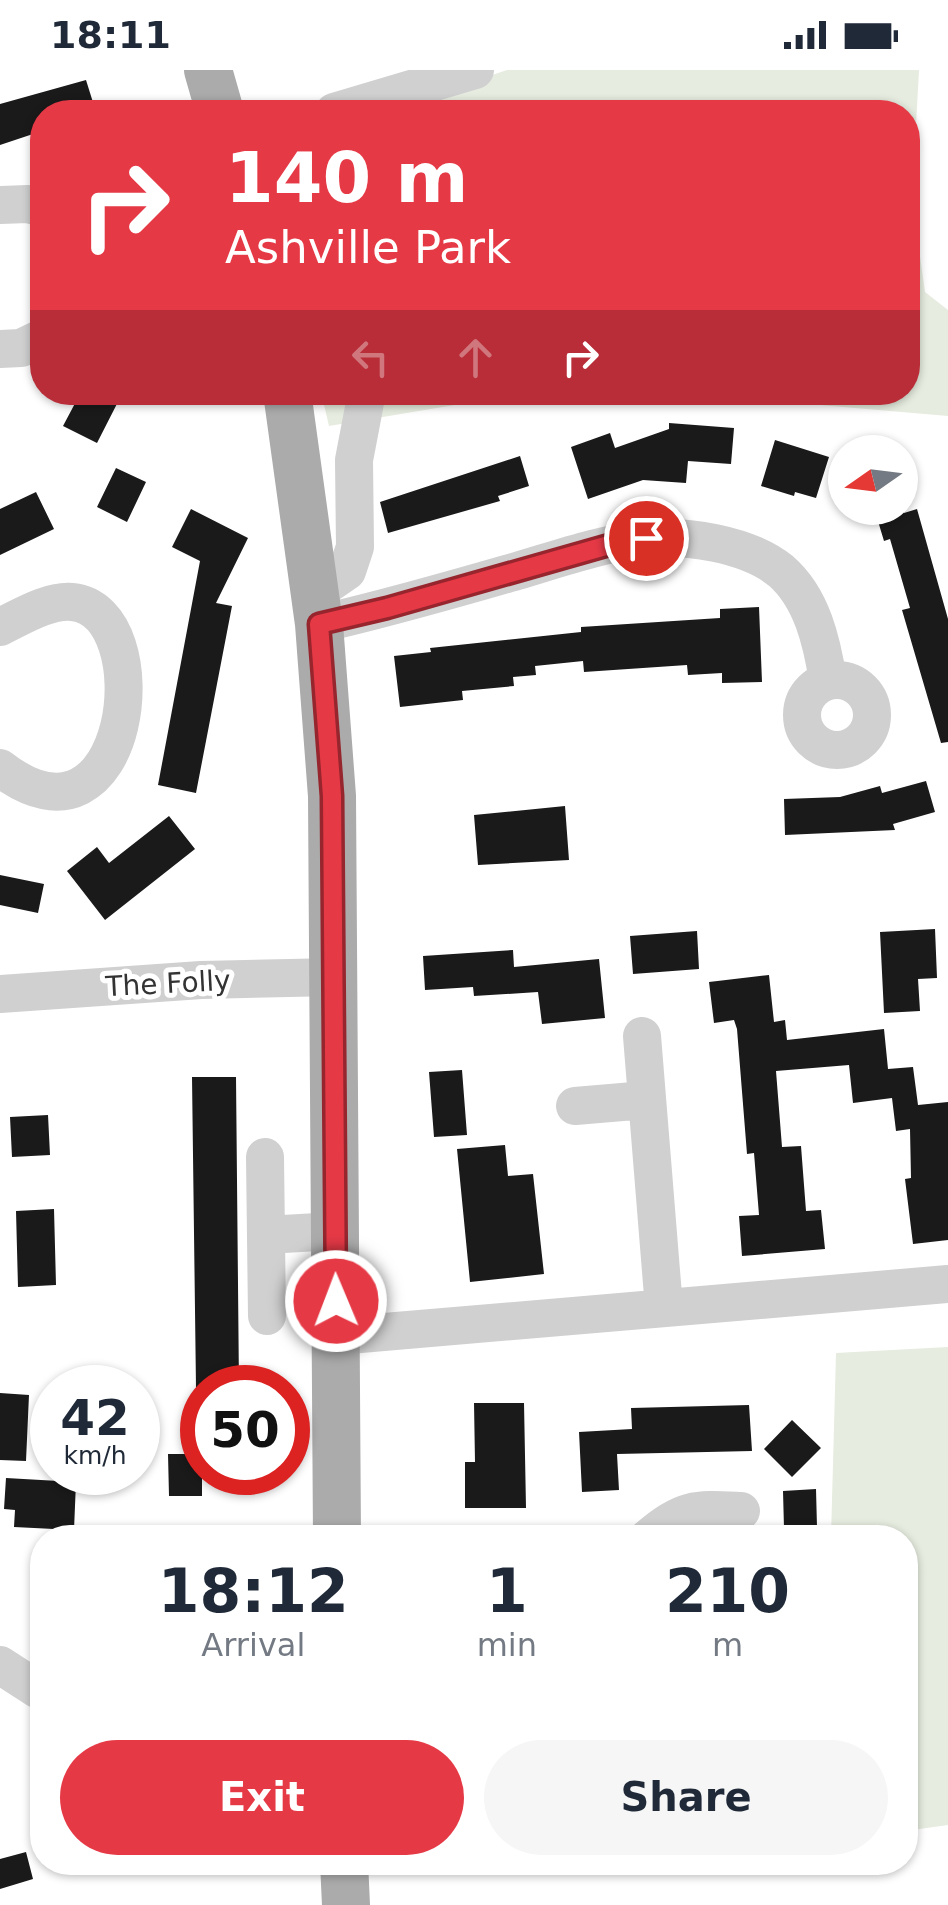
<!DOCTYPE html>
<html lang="en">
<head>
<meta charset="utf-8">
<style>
	:root { --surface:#fff; --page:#f6f6f7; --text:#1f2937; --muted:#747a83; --accent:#e63946 }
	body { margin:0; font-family:"DejaVu Sans",sans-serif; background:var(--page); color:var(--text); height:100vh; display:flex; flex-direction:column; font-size:38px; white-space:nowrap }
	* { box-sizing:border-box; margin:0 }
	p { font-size:32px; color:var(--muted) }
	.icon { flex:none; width:55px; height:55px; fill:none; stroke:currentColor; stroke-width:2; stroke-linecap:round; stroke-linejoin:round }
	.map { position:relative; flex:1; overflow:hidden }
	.side { position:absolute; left:30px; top:1455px; width:888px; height:350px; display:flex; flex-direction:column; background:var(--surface); border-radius:40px; box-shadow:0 2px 8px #0004 }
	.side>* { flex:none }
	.banner { position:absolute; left:30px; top:30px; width:890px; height:305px; border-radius:40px; box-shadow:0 2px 8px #0004; background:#e63946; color:#fff; overflow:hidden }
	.needle { width:65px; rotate:256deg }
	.tools { position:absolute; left:828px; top:365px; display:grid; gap:20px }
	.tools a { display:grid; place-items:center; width:90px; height:90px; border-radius:50%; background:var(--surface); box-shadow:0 2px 8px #0004; font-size:50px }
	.speed { position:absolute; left:30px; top:1295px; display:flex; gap:20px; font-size:50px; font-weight:700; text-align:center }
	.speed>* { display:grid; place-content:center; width:130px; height:130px; border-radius:50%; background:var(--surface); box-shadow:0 2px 8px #0004; line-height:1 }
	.speed small { font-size:25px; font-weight:400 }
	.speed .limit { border:15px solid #d22; background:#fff; color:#111 }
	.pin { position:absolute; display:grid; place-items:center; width:85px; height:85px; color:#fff; margin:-42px; border:5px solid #fff; border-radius:50%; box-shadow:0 2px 10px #0007 }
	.me { position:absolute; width:110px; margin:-55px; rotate:359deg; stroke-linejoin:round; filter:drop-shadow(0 0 8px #0008) }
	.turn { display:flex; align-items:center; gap:35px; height:210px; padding:0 30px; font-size:45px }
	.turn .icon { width:130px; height:130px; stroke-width:2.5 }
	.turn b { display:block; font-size:70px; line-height:85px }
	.lanes { display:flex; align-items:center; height:95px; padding:0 30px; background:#0003; justify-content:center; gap:50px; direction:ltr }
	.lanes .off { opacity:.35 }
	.eta { display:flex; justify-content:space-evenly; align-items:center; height:170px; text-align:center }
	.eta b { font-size:60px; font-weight:700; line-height:70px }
	.button { display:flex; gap:20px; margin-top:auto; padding:20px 30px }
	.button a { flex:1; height:115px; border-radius:60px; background:var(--accent); color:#fff; font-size:40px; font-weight:700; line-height:115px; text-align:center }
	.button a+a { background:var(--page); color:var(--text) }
	.status { display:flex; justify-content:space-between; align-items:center; height:70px; padding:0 50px; background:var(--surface); direction:ltr }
	.status svg { height:28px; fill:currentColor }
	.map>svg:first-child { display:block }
	.green { fill:#e6ecdf }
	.building { fill:#1a1a1a }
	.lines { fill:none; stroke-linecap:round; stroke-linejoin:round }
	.minor { stroke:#d0d0d0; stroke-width:38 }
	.major { stroke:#ababab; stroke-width:48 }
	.route-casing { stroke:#96252e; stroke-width:25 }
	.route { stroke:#e63946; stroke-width:18 }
	.labels { text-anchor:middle; stroke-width:10; stroke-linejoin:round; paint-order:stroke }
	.street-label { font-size:28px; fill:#333; stroke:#fff }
</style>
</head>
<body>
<div class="status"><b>18:11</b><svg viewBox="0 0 49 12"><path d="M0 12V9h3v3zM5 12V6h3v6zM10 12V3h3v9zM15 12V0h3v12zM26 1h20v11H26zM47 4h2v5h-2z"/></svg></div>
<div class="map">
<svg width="948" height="1835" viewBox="0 0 948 1835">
	<rect width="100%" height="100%" fill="#fff"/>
	<path class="green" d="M 507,0 L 919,0 L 912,129 L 925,222 L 948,240 L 948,346 L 679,323 L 908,322 L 908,42 L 412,42 L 410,33 Z
		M 321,322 L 527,323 L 329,356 Z
		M 948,1277 L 948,1755 L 905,1761 L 905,1468 L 831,1467 L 836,1283 Z"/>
	<path class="building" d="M 86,10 L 96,42 L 42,42 L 42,61 L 0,75 L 0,34 Z
		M 81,322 L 123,322 L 97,373 L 63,356 Z
		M 669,353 L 734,358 L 731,394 L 688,391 L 686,413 L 643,410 L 588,429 L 571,377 L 610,363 L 615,378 L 669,359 Z
		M 775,370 L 829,387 L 816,428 L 795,422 L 794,426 L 761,416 Z
		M 520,386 L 529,416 L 498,426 L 500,431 L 388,463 L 380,432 Z
		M 116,398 L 146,412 L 127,452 L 97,437 Z
		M 36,422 L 54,459 L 0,485 L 0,439 Z
		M 874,438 L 902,438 L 904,443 L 917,439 L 948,549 L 948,672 L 941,673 L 902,540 L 910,538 L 890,469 L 884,471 Z
		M 191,439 L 248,468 L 216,533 L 232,536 L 196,723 L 158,715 L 200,491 L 172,477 Z
		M 759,537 L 762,612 L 722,613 L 722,603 L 688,605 L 687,595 L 584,602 L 583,591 L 535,596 L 536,605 L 513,607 L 514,616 L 462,621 L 463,630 L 400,637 L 394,586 L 431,582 L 430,578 L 581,562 L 581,557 L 720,548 L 720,539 Z
		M 926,711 L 935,742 L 893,754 L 895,760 L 785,765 L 784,729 L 840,727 L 880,716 L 882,723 Z
		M 565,736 L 569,790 L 478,795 L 474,745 Z
		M 169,746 L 195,779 L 105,850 L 67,801 L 97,777 L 109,793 Z
		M 0,805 L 44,814 L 38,843 L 0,835 Z
		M 935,859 L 937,908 L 918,909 L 920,941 L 884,943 L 880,862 Z
		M 697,861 L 699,899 L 633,904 L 630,866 Z
		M 513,880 L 514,897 L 599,889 L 605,948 L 542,954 L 538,922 L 474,926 L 473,917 L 425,920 L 423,886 Z
		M 769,905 L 774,952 L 785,950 L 787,970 L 884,959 L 888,999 L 913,997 L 918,1035 L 948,1032 L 948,1170 L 913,1174 L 905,1109 L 911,1108 L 910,1059 L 896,1061 L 892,1028 L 853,1033 L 849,995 L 776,1001 L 782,1077 L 801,1076 L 806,1141 L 821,1140 L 825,1179 L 742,1186 L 739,1146 L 759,1145 L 754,1083 L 747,1084 L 737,959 L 734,950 L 714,953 L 709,912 Z
		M 462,1000 L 467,1065 L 434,1067 L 429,1002 Z
		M 192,1007 L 236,1007 L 239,1318 L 196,1318 Z
		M 48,1045 L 50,1085 L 12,1087 L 10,1047 Z
		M 505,1075 L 508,1106 L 533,1104 L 544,1204 L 470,1212 L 457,1079 Z
		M 54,1139 L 56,1215 L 18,1217 L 16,1141 Z
		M 0,1323 L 29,1325 L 26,1391 L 0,1390 Z
		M 474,1333 L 524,1333 L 526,1438 L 465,1438 L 465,1392 L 475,1392 Z
		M 749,1335 L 752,1381 L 617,1384 L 619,1420 L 582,1422 L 579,1362 L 632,1359 L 631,1338 Z
		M 792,1350 L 821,1378 L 792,1407 L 764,1379 Z
		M 168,1384 L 202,1384 L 202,1426 L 169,1426 Z
		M 6,1408 L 76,1412 L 74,1460 L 14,1457 L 15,1440 L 4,1439 Z
		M 816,1419 L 817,1457 L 784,1458 L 783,1421 Z
		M 26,1782 L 33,1809 L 0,1819 L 0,1789 Z"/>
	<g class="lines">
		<path class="minor" d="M 334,42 L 475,0
			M 0,135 L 28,134 L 42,138
			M 0,279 L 21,278 L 42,268
			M 315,523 L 347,501 L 355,477 L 354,390 L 367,322
			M 319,554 C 386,539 451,520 517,501 C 558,489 600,474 643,469 C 684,464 748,474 781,501 C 812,528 822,572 828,611
			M 0,557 C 21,547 48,530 72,532 C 162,540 132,800 0,698
			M802 645a35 35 0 1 1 70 0a35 35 0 1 1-70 0Z
			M 0,924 L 201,910 L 336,907
			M 642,966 L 664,1238
			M 575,1036 L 646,1030
			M 265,1087 L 267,1246
			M 266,1165 L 335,1161
			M 337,1266 L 948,1214
			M 648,1468 C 683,1437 697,1439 741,1441
			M 0,1595 L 37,1619"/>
		<path class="major" d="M 208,0 L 220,42
			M 287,322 L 319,554 L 332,726 L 337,1468
			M 344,1792 L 346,1835"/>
	</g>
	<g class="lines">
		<g class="route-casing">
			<path id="route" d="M 336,1231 L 332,726 L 319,554 L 387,538 L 616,473 L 646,468"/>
		</g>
		<use href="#route" class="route"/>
	</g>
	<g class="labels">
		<g class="street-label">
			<text transform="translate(168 913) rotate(-3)" y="10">The Folly</text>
		</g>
	</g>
</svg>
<div class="tools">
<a><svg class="needle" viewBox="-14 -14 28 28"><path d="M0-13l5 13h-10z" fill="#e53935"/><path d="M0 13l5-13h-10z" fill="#747a83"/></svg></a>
</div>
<div class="speed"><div>42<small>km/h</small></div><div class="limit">50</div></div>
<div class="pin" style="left:646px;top:468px;background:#d93025"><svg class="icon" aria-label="arrive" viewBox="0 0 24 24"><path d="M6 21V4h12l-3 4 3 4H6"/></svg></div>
<svg class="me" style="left:336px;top:1231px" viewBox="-20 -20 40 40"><circle r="17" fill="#e63946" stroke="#fff" stroke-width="3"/><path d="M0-11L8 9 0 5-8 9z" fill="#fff"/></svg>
<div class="banner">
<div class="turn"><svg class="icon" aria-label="right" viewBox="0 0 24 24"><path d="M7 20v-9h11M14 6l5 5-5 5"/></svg><div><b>140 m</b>Ashville Park</div></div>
<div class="lanes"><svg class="icon off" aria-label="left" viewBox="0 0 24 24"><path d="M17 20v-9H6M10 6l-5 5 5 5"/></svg><svg class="icon off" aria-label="ahead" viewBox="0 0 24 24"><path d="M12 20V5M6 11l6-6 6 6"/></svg><svg class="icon" aria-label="right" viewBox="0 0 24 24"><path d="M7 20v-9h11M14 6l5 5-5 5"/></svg></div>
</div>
<section class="side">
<div class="eta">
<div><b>18:12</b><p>Arrival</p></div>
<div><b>1</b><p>min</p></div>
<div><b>210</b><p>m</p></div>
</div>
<div class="button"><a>Exit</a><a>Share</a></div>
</section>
</div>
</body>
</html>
